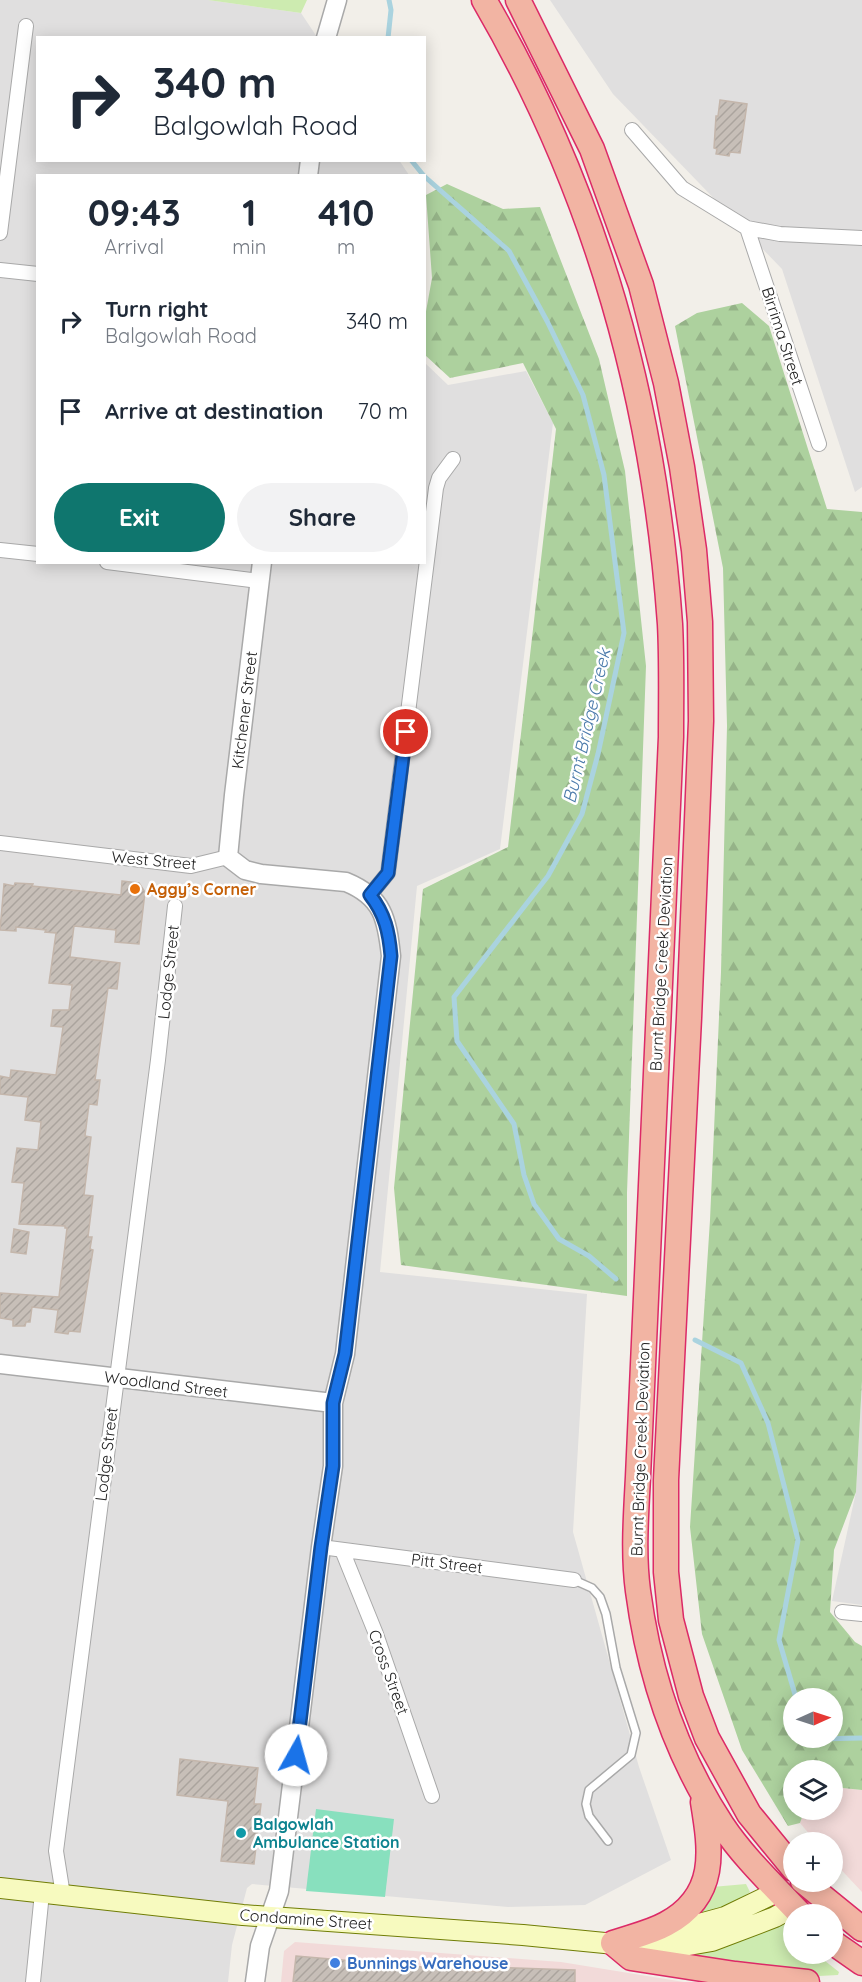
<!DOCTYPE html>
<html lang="en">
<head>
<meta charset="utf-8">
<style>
	:root { --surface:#fff; --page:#f2f2f3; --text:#1f2937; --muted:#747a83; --accent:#0f766e }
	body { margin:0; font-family:Quicksand,sans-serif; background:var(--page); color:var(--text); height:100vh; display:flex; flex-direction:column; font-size:22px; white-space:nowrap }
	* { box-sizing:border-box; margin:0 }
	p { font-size:20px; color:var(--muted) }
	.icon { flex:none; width:33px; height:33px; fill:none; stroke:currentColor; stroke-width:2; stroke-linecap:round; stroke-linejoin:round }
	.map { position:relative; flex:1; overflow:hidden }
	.details { position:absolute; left:36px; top:174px; width:390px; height:390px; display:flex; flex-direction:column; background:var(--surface); border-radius:0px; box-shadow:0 3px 15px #0003 }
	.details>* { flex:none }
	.top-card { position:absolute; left:36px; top:36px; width:390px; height:126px; border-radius:0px; box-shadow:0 3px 15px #0003; background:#fff; color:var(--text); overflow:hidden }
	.needle { width:39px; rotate:87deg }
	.controls { position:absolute; left:783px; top:1688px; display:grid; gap:12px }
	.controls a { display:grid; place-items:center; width:60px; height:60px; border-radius:50%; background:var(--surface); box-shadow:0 3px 15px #0003; font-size:30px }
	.pin { position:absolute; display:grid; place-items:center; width:51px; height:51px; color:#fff; margin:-26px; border:3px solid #fff; border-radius:50%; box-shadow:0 2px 6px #0007 }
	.me { position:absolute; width:66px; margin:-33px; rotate:7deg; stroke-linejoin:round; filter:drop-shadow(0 0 4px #0008) }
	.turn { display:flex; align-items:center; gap:21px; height:126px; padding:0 18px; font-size:27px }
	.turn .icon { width:78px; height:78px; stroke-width:2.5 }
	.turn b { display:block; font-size:42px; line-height:51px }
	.eta { display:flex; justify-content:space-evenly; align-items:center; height:102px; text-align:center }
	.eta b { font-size:36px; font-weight:700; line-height:42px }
	.primary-button { display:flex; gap:12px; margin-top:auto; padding:12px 18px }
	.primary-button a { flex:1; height:69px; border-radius:36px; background:var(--accent); color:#fff; font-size:24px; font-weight:700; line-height:69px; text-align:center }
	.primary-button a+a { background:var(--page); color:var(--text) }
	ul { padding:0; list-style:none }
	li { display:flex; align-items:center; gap:18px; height:90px; padding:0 18px }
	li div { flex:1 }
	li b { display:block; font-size:22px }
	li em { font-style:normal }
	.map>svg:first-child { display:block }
	.residential { fill:#e0dfdf }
	.commercial { fill:#f2dad9 }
	.grass { fill:#cdebb0 }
	.forest { fill:url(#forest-firs); fill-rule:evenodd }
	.pitch { fill:#88e0be }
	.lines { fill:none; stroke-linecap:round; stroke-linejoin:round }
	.stream { stroke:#aad3df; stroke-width:5 }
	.building { fill:url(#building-hatch); stroke:#c4b6ab; stroke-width:1.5 }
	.service-casing { stroke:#a9a9a9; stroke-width:10 }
	.minor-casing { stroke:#a9a9a9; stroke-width:16 }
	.tertiary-casing { stroke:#a9a9a9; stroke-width:21 }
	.secondary-casing { stroke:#707d05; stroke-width:22 }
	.trunk-casing { stroke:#dc2a67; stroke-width:27 }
	.service { stroke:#fff; stroke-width:7 }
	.minor { stroke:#fff; stroke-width:14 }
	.tertiary { stroke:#fff; stroke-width:18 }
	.secondary { stroke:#f7fabf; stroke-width:20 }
	.trunk { stroke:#f2b4a3; stroke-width:24 }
	.route-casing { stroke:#114b97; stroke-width:15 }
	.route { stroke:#1a73e8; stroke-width:10 }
	.food-dot { fill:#e8710a; stroke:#fff; stroke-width:2 }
	.culture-dot { fill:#0f9aa8; stroke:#fff; stroke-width:2 }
	.shop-dot { fill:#3f7fe0; stroke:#fff; stroke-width:2 }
	.labels { text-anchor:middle; stroke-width:5; stroke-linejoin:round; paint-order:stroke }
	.street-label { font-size:16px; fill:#222; stroke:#fff }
	.food-label { font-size:16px; font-weight:bold; fill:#c56008; stroke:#fff; text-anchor:start }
	.culture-label { font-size:16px; font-weight:bold; fill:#0d838f; stroke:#fff; text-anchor:start }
	.shop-label { font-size:16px; font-weight:bold; fill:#366cbe; stroke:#fff; text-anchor:start }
	.water-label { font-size:18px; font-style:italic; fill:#4a7aab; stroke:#fff }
</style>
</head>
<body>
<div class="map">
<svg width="862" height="1982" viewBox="0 0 862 1982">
	<defs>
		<pattern id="forest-firs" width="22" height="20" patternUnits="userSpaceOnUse" patternTransform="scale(1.5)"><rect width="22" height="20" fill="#add19e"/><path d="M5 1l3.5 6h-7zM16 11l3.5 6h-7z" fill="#95b388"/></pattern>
		<pattern id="building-hatch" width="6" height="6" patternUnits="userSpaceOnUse" patternTransform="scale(1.5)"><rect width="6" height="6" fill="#c7bfb8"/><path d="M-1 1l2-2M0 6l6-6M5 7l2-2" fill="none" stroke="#aba49e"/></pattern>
	</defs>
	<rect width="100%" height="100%" fill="#f2efe9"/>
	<path class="residential" d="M 0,0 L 208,0 L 301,13 L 317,37 L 38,38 L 38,160 L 399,160 L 409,175 L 38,176 L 38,562 L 424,562 L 425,363 L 448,385 L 526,371 L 553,423 L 500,849 L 417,886 L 380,1272 L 587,1294 L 573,1532 L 639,1767 L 671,1860 L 585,1905 L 508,1907 L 252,1884 L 247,1888 L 232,1945 L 228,1982 L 0,1982 Z
		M 550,0 L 862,0 L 862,487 L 855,492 L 782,269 L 613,94 Z
		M 862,1381 L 862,1605 L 832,1601 L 856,1492 Z"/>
	<path class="commercial" d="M 833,1787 L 862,1790 L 862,1892 L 833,1861 L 832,1842 L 816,1842 L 800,1823 L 805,1809 L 832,1809 Z
		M 295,1942 L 561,1962 L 684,1982 L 281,1982 L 284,1951 Z"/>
	<path class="grass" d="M 208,0 L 307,0 L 301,13 Z
		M 746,1884 L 750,1892 C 734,1904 719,1909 700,1914 L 712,1887 Z
		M 784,1922 L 793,1933 L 794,1953 L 815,1953 L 839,1972 L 838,1975 L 819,1976 L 695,1959 L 696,1952 Z"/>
	<path class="forest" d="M 447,184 L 503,209 L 540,207 L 599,359 L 625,471 L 646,666 L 627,1193 L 627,1296 L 401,1265 L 394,1188 L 423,889 L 508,847 L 556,429 L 523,363 L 450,378 L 425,355 L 425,317 L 432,278 L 426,195 Z
		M 742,303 L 769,326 L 827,509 L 862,512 L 862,1381 L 856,1492 L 834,1550 L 830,1612 L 855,1642 L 862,1646 L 862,1790 L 833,1787 L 832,1770 L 794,1770 L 794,1809 L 805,1809 L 800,1823 L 788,1826 L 742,1750 L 702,1634 L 690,1527 L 710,1220 L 721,972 L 727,726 L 723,568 L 675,326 L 697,313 ZM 794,1698 L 832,1698 L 832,1737 L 794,1737 Z"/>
	<path class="pitch" d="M 316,1809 L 394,1819 L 385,1897 L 306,1891 Z"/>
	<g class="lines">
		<path class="stream" d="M 388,38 L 391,10 L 389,0
			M 411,160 L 424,176
			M 424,176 L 509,251 L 547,321 L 583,395 L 604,475 L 624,633 L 598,754 L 582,814 L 548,876 L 454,997 L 457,1041 L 514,1124 L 524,1175 L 534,1204 L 559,1239 L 589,1256 L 616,1279
			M 695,1340 L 741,1363 L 768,1423 L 798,1540 L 779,1640 L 796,1698
			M 816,1737 L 817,1739 L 862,1738"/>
	</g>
	<path class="building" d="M 720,100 L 747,104 L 740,153 L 730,152 L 729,156 L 716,154 L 717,149 L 714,148 L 716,116 L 718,116 Z
		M 122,881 L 139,883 L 145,892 L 139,944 L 115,942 L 116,930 L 74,926 L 70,957 L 120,963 L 117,989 L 108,988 L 95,1080 L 100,1080 L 97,1105 L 89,1104 L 85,1136 L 91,1137 L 84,1195 L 93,1196 L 88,1237 L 92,1237 L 90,1249 L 93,1250 L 80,1332 L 69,1331 L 68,1334 L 55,1332 L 58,1310 L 32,1307 L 30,1322 L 26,1322 L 25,1326 L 13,1326 L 13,1320 L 0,1318 L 0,1293 L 59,1297 L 67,1228 L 65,1228 L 65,1226 L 19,1224 L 24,1183 L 12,1182 L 17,1148 L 38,1150 L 41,1122 L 25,1120 L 28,1097 L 0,1094 L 0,1076 L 10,1078 L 11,1070 L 56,1075 L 63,1027 L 51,1026 L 53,1010 L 69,1010 L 72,985 L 49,983 L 56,933 L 45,932 L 46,930 L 16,927 L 16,931 L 0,930 L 4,884 L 14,886 L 15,883 L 33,884 L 32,886 L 121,895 Z
		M 14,1229 L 29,1232 L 26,1254 L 11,1252 Z
		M 180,1759 L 258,1768 L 254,1804 L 261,1804 L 254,1864 L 221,1861 L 228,1801 L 177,1795 Z
		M 296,1956 L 481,1972 L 482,1967 L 575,1970 L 575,1982 L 293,1982 Z"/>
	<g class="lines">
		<g class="service-casing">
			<path id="service" d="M 574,1580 L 592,1588 L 600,1597 L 606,1614 L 616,1668 L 636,1733 L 631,1755 L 589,1790 L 586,1804 L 589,1816 L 608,1841"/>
		</g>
		<g class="minor-casing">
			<path id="minor" d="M 632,130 L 682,188 L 747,228 L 780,234 L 862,238
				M 747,228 L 819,444
				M 0,233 L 26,26
				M 0,270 L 38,274
				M 0,550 L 38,554
				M 107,562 L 259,581
				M 0,843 L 191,866 L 228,857
				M 370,895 L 388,873 L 436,488 L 439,478 L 453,459
				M 321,1547 L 574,1580
				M 342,1550 L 376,1634 L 432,1796
				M 842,1612 L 862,1614
				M 63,1895 L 56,1851 L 158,1060 L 175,906
				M 33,1982 L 42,1893"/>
		</g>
		<g class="tertiary-casing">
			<path id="tertiary" d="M 326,38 L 337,0
				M 308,176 L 310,160
				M 0,1364 L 333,1403
				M 255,1982 L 260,1946 L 279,1891 L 321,1547 L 333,1466 L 333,1403 L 345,1354 L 391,956 C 387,919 383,897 346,882 L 261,874 L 245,870 L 228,857 L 234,795 L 262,562"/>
		</g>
		<g class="secondary-casing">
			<path id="secondary" d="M 0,1888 L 243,1915 L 523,1935 L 666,1949 L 712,1941 L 775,1917 L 793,1907
				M 652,1937 L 725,1917 L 779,1891"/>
		</g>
		<g class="trunk-casing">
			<path id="trunk" d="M 484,0 C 597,194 654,401 670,624 C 672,662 671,700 671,737 L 638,1477 C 636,1515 633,1554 638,1591 C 649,1674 676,1755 722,1825 C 744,1858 773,1885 800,1914
				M 518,0 L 592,149 L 641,285 L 666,383 L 682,467 L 694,550 L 700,622 L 701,721 L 689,1018 L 666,1480 L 666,1572 L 671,1620 L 691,1696 L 707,1738 L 749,1814 L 794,1869
				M 703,1802 C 711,1851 718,1896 666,1924 C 650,1933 630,1937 613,1943 L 631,1958 L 735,1974 L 807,1982
				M 803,1881 L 862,1929
				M 832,1942 L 862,1963"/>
		</g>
		<use href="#service" class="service"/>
		<use href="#minor" class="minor"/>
		<use href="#tertiary" class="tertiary"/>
		<use href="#secondary" class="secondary"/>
		<use href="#trunk" class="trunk"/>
	</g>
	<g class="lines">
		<g class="route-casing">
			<path id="route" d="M 296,1755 L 321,1547 L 333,1466 L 333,1403 L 345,1354 L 391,956 C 389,932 385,914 370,895 L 388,873 L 406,732"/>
		</g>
		<use href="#route" class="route"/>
	</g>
	<circle class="food-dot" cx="135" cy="889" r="6"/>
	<circle class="culture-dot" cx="241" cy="1833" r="6"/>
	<circle class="shop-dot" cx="335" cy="1963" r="6"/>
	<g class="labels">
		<g class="street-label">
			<text transform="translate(783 336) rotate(72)" y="6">Birrima Street</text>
			<text transform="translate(244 710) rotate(-83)" y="6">Kitchener Street</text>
			<text transform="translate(154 860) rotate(5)" y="6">West Street</text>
			<text transform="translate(661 964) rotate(-87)" y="6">Burnt Bridge Creek Deviation</text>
			<text transform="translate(168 972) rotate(-84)" y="6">Lodge Street</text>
			<text transform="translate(166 1384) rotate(7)" y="6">Woodland Street</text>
			<text transform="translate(640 1449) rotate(-88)" y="6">Burnt Bridge Creek Deviation</text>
			<text transform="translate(106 1454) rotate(-83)" y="6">Lodge Street</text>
			<text transform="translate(447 1563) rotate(7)" y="6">Pitt Street</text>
			<text transform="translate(389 1672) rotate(70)" y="6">Cross Street</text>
			<text transform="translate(306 1919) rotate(4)" y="6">Condamine Street</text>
		</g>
		<g class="food-label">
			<text x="147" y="895">Aggy’s Corner</text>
		</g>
		<g class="culture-label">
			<text x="253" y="1830">Balgowlah<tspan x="253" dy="18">Ambulance Station</tspan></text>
		</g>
		<g class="shop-label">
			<text x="347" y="1969">Bunnings Warehouse</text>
		</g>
		<g class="water-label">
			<text transform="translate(587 726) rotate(-77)" y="6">Burnt Bridge Creek</text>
		</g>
	</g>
</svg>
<div class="controls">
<a><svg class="needle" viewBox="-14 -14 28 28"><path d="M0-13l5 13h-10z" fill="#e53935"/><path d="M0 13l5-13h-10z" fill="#747a83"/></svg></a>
<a><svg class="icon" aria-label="layers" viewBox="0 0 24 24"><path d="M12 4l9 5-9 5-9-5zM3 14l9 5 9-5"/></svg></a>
<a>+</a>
<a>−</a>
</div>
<div class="pin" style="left:406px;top:732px;background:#d93025"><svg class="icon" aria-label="arrive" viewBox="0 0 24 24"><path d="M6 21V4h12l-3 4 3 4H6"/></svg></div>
<svg class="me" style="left:296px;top:1755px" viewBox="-20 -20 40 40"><circle r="19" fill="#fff"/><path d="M0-13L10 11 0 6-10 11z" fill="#1a73e8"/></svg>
<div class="top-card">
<div class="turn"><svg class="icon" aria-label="right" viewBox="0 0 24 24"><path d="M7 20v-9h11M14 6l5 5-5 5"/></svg><div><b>340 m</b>Balgowlah Road</div></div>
</div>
<section class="details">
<div class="eta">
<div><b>09:43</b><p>Arrival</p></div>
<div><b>1</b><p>min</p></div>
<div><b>410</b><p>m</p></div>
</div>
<ul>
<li><svg class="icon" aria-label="right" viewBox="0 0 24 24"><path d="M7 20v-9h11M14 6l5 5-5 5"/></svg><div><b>Turn right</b><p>Balgowlah Road</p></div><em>340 m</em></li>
<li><svg class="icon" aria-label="arrive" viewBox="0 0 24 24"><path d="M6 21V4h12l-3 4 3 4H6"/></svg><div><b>Arrive at destination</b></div><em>70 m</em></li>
</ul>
<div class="primary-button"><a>Exit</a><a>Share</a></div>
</section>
</div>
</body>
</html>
